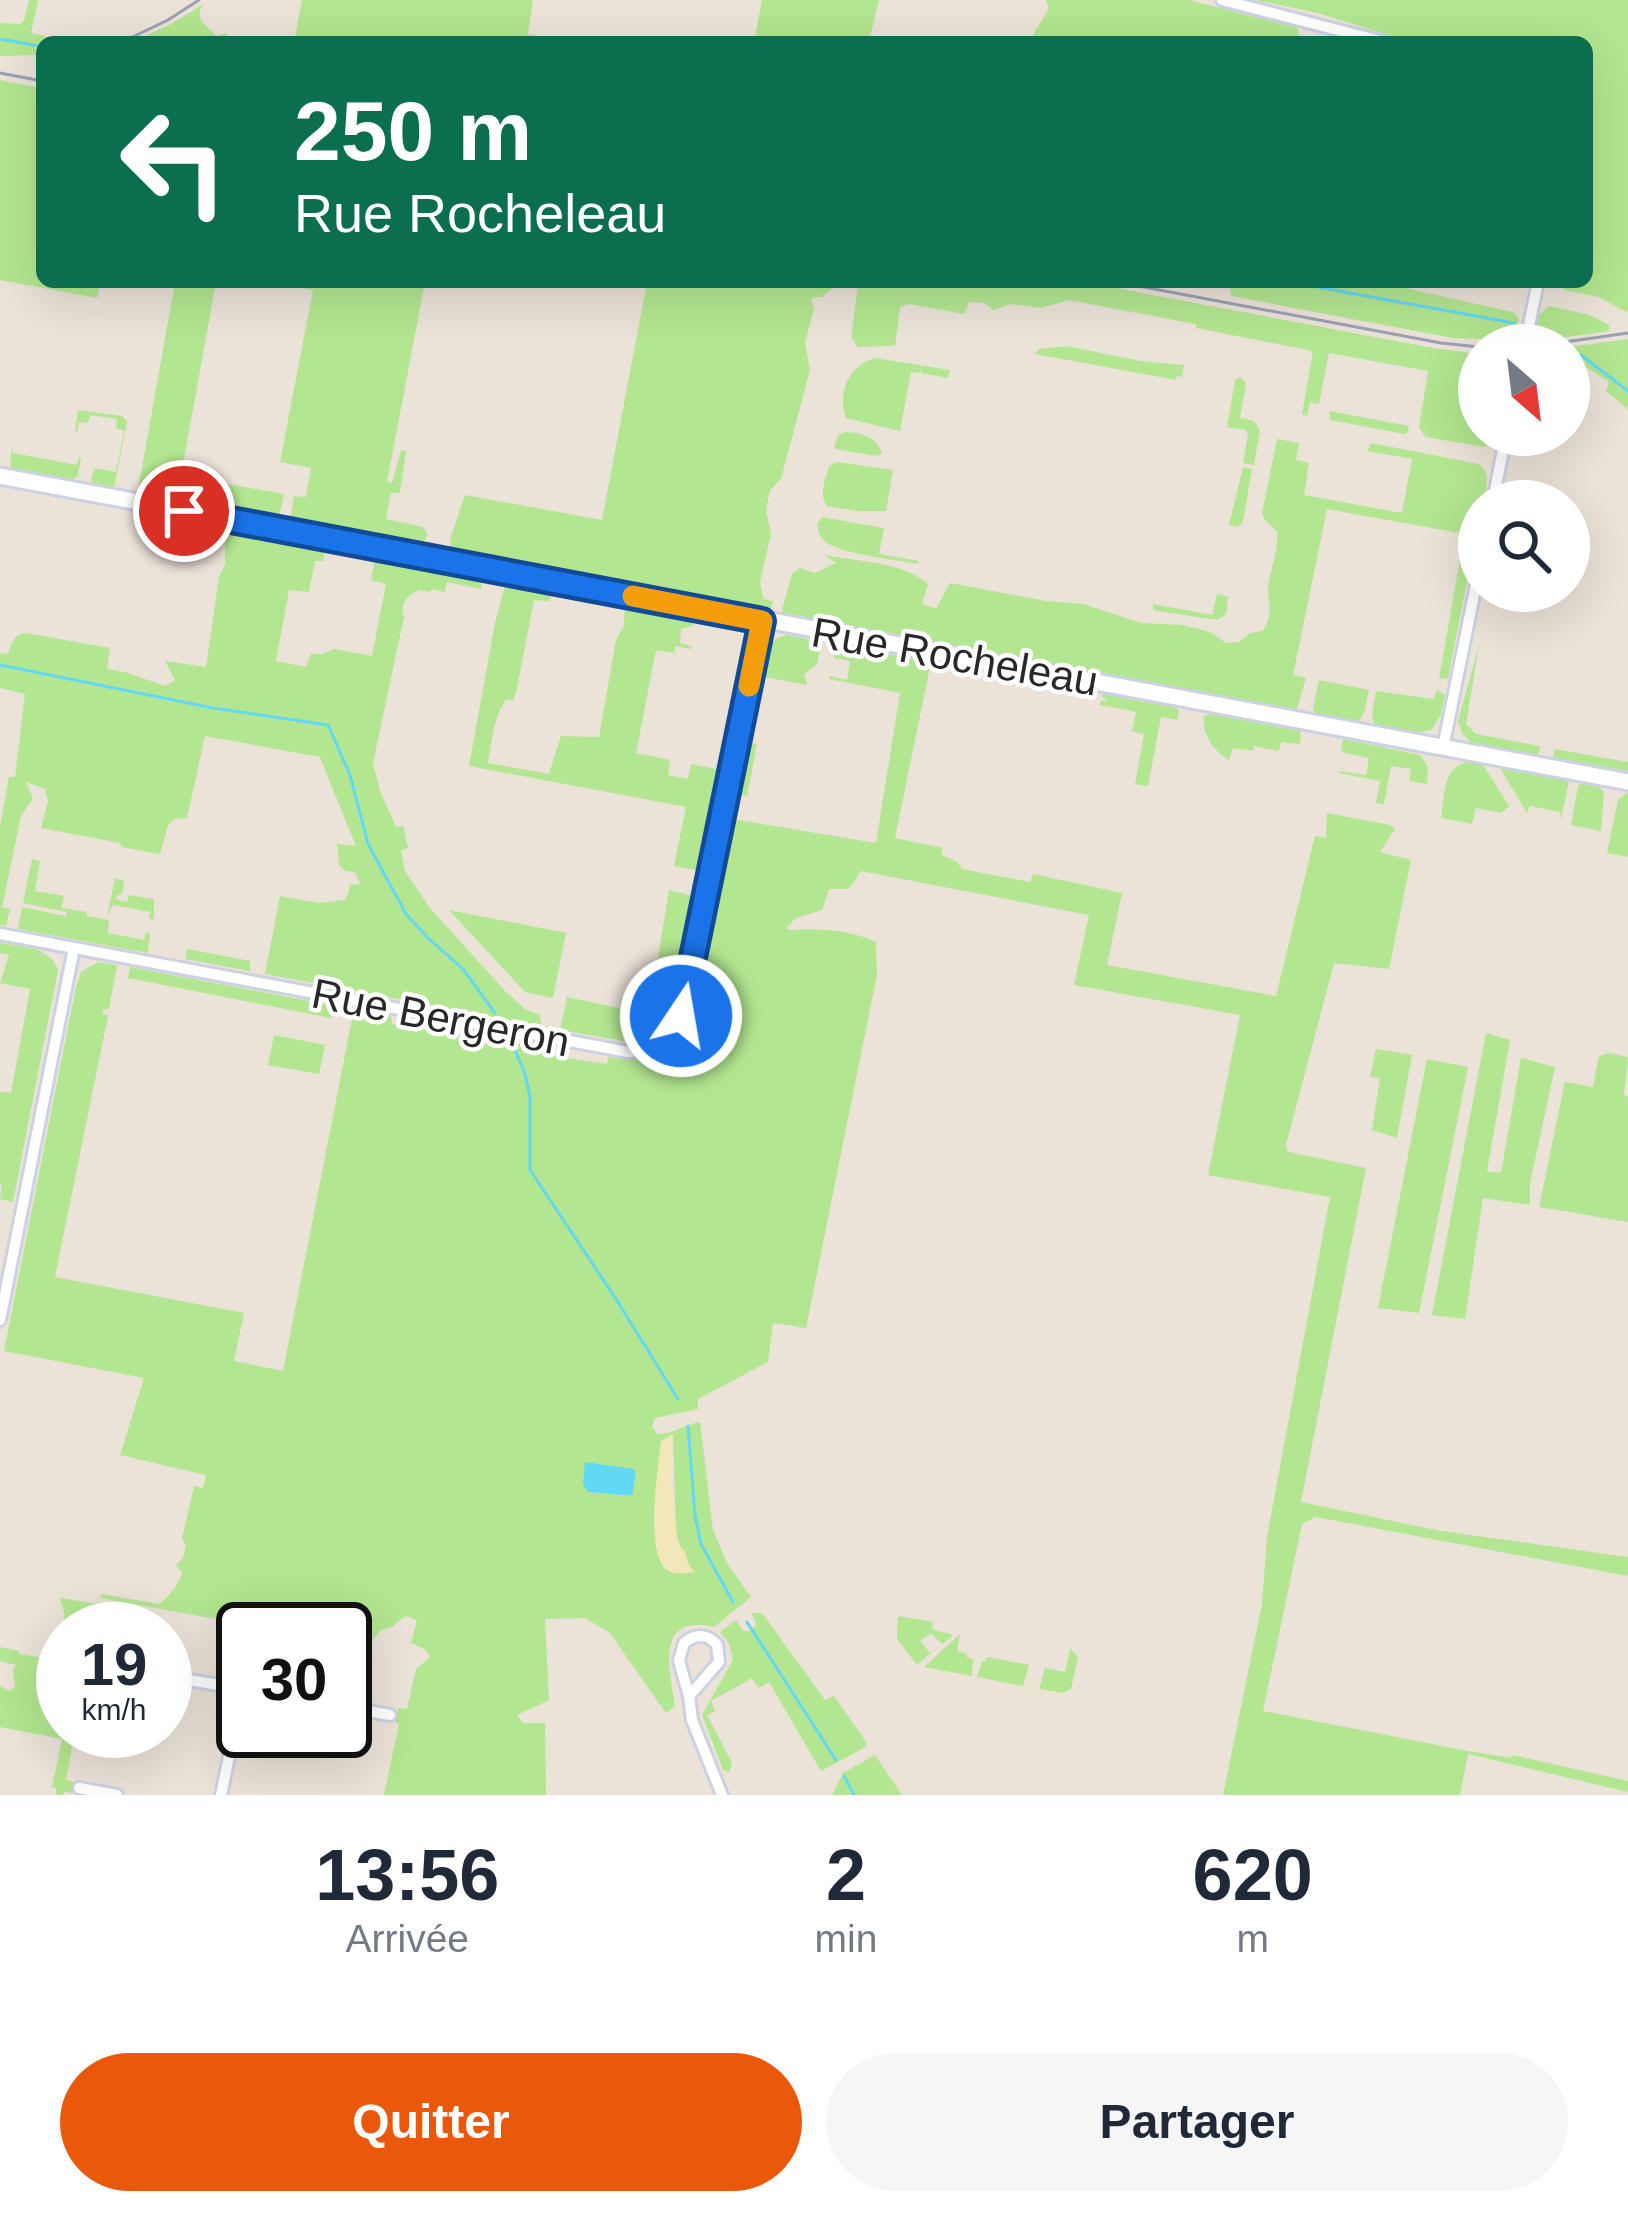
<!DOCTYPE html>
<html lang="fr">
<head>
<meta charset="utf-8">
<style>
	:root { --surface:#fff; --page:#f6f6f7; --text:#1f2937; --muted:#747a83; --accent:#ea580c }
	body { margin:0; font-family:Helvetica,sans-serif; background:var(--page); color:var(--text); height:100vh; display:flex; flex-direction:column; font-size:45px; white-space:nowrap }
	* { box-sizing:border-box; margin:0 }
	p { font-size:39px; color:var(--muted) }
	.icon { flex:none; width:66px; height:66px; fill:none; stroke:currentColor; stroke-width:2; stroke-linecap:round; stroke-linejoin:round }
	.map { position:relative; height:1795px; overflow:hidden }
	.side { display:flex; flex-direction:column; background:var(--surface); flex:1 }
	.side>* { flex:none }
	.top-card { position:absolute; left:36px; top:36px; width:1557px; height:252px; border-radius:18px; box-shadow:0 12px 48px #0002; background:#0b6e4f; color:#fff; overflow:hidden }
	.needle { width:78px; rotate:152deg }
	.controls { position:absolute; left:1458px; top:324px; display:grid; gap:24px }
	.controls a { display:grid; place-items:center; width:132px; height:132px; border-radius:50%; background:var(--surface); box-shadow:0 12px 48px #0002; font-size:60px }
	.speed { position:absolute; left:36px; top:1602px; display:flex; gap:24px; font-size:60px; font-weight:700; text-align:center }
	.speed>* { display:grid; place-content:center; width:156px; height:156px; border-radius:50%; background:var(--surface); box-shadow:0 12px 48px #0002; line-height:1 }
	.speed small { font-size:30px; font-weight:400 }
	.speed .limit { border:6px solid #111; border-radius:18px; background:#fff; color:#111 }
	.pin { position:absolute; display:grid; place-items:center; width:102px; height:102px; color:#fff; margin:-51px; border:6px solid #fff; border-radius:50%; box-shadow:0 3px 12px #0007 }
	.me { position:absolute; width:132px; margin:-66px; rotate:12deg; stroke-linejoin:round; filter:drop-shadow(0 0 9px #0008) }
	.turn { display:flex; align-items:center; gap:42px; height:252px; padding:0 60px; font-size:54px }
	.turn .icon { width:156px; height:156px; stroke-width:2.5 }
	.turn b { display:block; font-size:84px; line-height:102px }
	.eta { display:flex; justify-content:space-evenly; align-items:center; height:204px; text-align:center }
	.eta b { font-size:72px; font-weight:600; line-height:84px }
	.button { display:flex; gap:24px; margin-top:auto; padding:24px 60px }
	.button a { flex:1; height:138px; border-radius:72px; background:var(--accent); color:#fff; font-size:48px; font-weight:600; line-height:138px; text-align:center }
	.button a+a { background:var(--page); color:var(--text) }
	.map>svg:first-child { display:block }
	.green { fill:#b3e690; fill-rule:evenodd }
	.sand { fill:#f3e6b8 }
	.water { fill:#63d8f5 }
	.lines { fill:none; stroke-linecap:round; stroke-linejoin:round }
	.stream { stroke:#63d8f5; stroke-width:3 }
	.street-casing { stroke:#cdd2e2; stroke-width:16 }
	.secondary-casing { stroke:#cdd2e2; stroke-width:21 }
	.street { stroke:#fff; stroke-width:10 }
	.secondary { stroke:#fff; stroke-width:15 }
	.rail { stroke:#9ba0b3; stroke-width:3 }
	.route-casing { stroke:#114b97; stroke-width:30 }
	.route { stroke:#1a73e8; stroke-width:21 }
	.slow { stroke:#f59e0b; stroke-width:21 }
	.labels { text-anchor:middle; stroke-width:9; stroke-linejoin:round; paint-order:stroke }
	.street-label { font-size:42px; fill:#282828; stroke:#fff }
</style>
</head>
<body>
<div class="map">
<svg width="1628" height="1795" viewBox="0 0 1628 1795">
	<rect width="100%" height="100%" fill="#ebe2d8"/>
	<path class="green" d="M 29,0 L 38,0 L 31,33 L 45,36 L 52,42 L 42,42 L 42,55 L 0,56 L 0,23 L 20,24 L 24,21 Z
		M 302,0 L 533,0 L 528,34 L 564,42 L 504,42 L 465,38 L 409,42 L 294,42 Z
		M 762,0 L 879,0 L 869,42 L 754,42 Z
		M 1046,0 L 1189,0 L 1295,27 L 1298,29 L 1300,42 L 1044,42 L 1033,35 L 1049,8 Z
		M 1255,0 L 1628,0 L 1628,313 L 1599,297 L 1565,290 L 1549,282 L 1587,282 L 1587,42 L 1411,42 L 1318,13 Z
		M 203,4 C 194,19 206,26 217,36 L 226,33 L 230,42 L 132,42 L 173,23 Z
		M 0,80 L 42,88 L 42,282 L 100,282 L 97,298 L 0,280 Z
		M 143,282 L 216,282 L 177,498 L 174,500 L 140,495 L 138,490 L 174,288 Z
		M 271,282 L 425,282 L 387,482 L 392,483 L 401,450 L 406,451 L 400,493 L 391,493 L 386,519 L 423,527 L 428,535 L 420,547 L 290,521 L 294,496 L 306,497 L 311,468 L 280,462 L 313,290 Z
		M 647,282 L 833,282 L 832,289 L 822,297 L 813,297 L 811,300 L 814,308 L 805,342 L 810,370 L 781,479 L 770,490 L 766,510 L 771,534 L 760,582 L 763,599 L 773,601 L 770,613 L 452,552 L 450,540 L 465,495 L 602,520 Z
		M 858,282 L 1084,282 L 1433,348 L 1479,354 L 1479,435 L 1497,435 L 1492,443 L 1484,447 L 1426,437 L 1419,428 L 1428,371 L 1329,353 L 1319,404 L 1310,402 L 1307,416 L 1302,414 L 1313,351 L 1196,328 L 1196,324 L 1069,300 L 1041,308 L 1011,304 L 993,310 L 985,303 L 969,302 L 964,314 L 909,304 L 900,307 L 895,346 L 858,347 L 852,339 L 852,332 Z
		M 1229,282 L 1378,282 L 1513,312 L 1519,318 L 1514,340 L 1453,338 L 1231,296 Z
		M 1549,306 L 1590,315 L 1609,325 L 1609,331 L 1533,342 L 1539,315 Z
		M 1628,339 L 1628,410 L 1606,391 L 1609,382 L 1569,356 L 1569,347 Z
		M 1067,346 L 1141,361 L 1184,365 L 1182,377 L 1177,376 L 1176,380 L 1035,354 L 1039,349 Z
		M 875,358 L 950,370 L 948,378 L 922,373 L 921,369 L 920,373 L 911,372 L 900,431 L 846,418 C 837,393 849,365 875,358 Z
		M 1240,377 L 1246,383 L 1240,418 L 1254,421 L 1260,430 L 1254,465 L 1243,463 L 1248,434 L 1246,430 L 1227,427 L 1235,380 Z
		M 78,410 L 122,416 L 127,421 L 114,488 L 94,486 L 91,481 L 94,468 L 116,472 L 124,431 L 116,428 L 117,419 L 90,415 L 88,423 L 79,422 L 77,432 L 75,431 Z
		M 1329,411 L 1409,426 L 1408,431 L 1405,434 L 1330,420 Z
		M 846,432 C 863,433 877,437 882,454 L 875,456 L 837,449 L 834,446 L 839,434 Z
		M 1277,439 L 1299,443 L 1296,460 L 1309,463 L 1304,495 L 1402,513 L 1412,459 L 1367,451 L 1371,443 L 1479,464 C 1491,474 1487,488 1483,501 L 1479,501 L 1476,536 L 1327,509 L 1293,675 L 1306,678 L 1296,711 L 784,615 L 782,610 L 792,574 L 800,568 L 815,573 L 836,563 L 824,555 C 856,561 903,562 928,584 L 922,604 L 936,609 L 950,583 L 1046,601 L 1083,604 L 1141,623 L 1183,625 L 1210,632 L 1226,643 L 1239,642 L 1250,633 L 1263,631 C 1276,607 1265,603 1269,582 C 1272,564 1279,549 1277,531 L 1264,519 L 1262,513 Z
		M 12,445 L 13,453 L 77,465 L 79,457 L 81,458 L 78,476 L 70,481 L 10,470 Z
		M 837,462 L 893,470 L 886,511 L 857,511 L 827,506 C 818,494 826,479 829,466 Z
		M 1243,467 L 1252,469 L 1243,522 L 1238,527 L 1229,525 Z
		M 198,479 L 284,494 L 279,517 L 276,519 L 196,504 L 194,500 Z
		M 153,516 L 325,549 L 323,561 L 315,561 L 309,592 L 289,590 L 276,661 L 306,667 L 311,654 L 323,654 L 334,649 L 372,656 L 386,584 L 371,580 L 375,558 L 481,578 L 481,589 L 447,582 L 445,592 L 432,589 L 430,592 L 419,590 C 407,595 399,605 404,617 L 373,763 L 380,791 L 396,827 L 403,826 L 408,848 L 401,850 L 405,871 L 430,908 L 506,992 L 525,1009 L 540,1015 L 541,1026 L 265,974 L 280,896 L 319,903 L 345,900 L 349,893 L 349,885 L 360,884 L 355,872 L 345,871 L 339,865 L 337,844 L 356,846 L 320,757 L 205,736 L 187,818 L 174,819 L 168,825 L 160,854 L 121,847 L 120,843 L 41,828 L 48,801 L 45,789 L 26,782 L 33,798 L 21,816 L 2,907 L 10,909 L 6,926 L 0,925 L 0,827 L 9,777 L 15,777 L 25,694 L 0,688 L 0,653 L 8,654 C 12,642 13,636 26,633 L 110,648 L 107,669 L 125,672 L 165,686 L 175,680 L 165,661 L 206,667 L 219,577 L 225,564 L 225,542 L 157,528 L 153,525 Z
		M 822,517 L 884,528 L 879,554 L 919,561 L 918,564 C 898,560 841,554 826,542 C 818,536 819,533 817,524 Z
		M 1461,553 L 1468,554 L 1471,560 L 1448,678 L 1439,679 Z
		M 506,582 L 554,592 L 549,601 L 534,600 L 516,693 L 513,700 L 506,700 C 493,717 492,742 488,763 L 549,774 L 561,736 L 599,737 L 616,640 L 624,625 L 625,605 L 694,618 L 692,626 L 681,629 L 680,643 L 692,646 L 691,649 L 675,646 L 675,653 L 656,650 L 636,753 L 670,760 L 668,775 L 688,779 L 691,764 L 716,769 L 722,743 L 728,745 L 702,871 L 674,866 L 686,807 L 469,766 L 495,623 Z
		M 1217,594 L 1228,597 L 1226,614 L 1217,620 L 1153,610 L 1153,604 L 1212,615 Z
		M 788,635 L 821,642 L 817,665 L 804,674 L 807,685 L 760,676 C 764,656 765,639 788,635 Z
		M 833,644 L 931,662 L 895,838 L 943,848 L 941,855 L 956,861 L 962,869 L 1030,882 L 1033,874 L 1122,893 L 1107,965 L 1276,996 L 1315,836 L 1326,838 L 1327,813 L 1390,825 L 1395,829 L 1380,852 L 1411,860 L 1389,969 L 1334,963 L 1286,1145 L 1287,1151 L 1298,1154 L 1366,1168 L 1301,1502 L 1441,1531 L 1628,1557 L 1628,1576 L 1316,1517 L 1302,1524 L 1263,1711 L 1468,1751 L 1512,1758 L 1513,1755 L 1628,1781 L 1628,1792 L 1468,1754 L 1460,1795 L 1223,1795 L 1262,1604 L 1267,1537 L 1330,1197 L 1208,1175 L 1240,1015 L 1074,985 L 1089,915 L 861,871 L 849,889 L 829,889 L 822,910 L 796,918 L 786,928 L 789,930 C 817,928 851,930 876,942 L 877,974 L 806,1328 L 773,1323 L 768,1362 L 698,1399 L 698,1409 L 655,1418 L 652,1427 L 657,1434 C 671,1435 686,1424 700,1422 L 713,1530 L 728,1565 L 751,1597 L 714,1627 C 654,1613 670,1671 675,1706 L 666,1713 L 609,1632 L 585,1618 L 545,1619 L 549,1700 L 517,1715 L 523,1723 L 545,1723 L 546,1795 L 384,1795 L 399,1724 L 395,1722 L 398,1708 L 407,1709 L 416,1669 L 430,1657 L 426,1650 L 411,1643 L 417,1620 L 405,1616 L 390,1628 L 381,1630 L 372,1641 L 365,1641 L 353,1700 L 345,1699 L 345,1629 L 271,1629 L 100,1598 L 101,1594 L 160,1604 C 170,1594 179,1586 182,1572 L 176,1565 L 183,1558 L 186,1545 L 182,1539 L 194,1486 L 203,1488 L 206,1475 L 120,1455 L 144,1378 L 4,1351 L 76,987 L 81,972 L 98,962 L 117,965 L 109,1009 L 103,1009 L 103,1014 L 108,1015 L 107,1021 L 55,1277 L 244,1313 L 234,1361 L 283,1371 L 354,1009 L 391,1016 L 392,1024 L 410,1028 L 412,1020 L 432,1025 L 427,1031 L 505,1045 L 510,1038 L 540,1044 L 540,1049 L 547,1055 L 607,1064 L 608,1057 C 645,1064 675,1058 689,1020 L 732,819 L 876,843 L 900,693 L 829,679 L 829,676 L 847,680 L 850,661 L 834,658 ZM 673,1436 L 676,1532 C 679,1546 687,1561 693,1572 L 675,1573 L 661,1441 ZM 632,1469 L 636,1472 L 631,1496 L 588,1492 Z
		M 1479,645 L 1466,724 L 1476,734 L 1540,746 L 1538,756 L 1473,744 L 1463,735 L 1458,721 Z
		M 1319,680 L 1369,690 L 1364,713 L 1358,722 L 1314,714 L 1313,710 Z
		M 1437,690 L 1445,695 L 1441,715 L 1431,730 L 1417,733 L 1374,725 L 1372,713 L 1376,691 L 1433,699 Z
		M 1103,694 L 1177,708 L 1179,712 L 1177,720 L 1161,717 L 1148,786 L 1135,784 L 1144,734 L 1132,731 L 1136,712 L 1100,705 L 1101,701 L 1108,700 L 1102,697 Z
		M 1211,714 L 1300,731 L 1301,741 L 1299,744 L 1282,742 L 1278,751 L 1254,746 L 1253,751 L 1233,748 L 1229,760 C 1214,751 1201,734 1204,716 Z
		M 1343,739 L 1420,755 L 1428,767 L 1427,784 L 1409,781 L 1411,769 L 1391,766 L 1384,804 L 1376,803 L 1380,781 L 1339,773 L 1339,771 L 1366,775 L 1369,758 L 1341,752 Z
		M 747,742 L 757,744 L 747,796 L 737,793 Z
		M 1554,749 L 1628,762 L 1628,771 L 1553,758 Z
		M 1468,762 L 1483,765 L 1509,806 L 1501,813 L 1476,808 L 1472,824 L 1441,818 C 1445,796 1442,766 1468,762 Z
		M 1500,768 L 1569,781 L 1561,820 L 1560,812 L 1530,806 L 1527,813 Z
		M 1582,783 L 1600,787 L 1604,792 L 1601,831 L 1571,825 L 1578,786 Z
		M 1628,792 L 1628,857 L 1607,853 L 1618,800 Z
		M 32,859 L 40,861 L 35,891 L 64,896 L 62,908 L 87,912 L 87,916 L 109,920 L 108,933 L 144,940 L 146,932 L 150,934 L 148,953 L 18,929 L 22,907 L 65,916 L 67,912 L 23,903 Z
		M 115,878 L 124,881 L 123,892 L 117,896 L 116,899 L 127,902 L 129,895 L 154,899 L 154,919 L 149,919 L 150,912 L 113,905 L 107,916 Z
		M 669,890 L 697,897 L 682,969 L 657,964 Z
		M 449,910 L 566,933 L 553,998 L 525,992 Z
		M 0,943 C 22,947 49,946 58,970 L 13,1202 L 0,1199 L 2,1184 L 0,1183 L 0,1092 L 11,1093 L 30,989 L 0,983 L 9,955 L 0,953 Z
		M 187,949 L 250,961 L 250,971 L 185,959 Z
		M 130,967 L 330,1005 L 331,1018 L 128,978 Z
		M 567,997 L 647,1014 L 650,1006 L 674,1010 C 668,1031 655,1040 634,1043 L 560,1030 Z
		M 1486,1033 L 1510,1040 L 1487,1171 L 1501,1173 L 1521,1058 L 1555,1067 L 1530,1183 L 1530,1205 L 1483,1198 L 1465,1319 L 1432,1315 Z
		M 274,1035 L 325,1045 L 319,1074 L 268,1065 Z
		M 1376,1049 L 1412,1055 L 1397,1138 L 1372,1130 L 1380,1078 L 1370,1077 Z
		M 1609,1053 L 1628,1057 L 1624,1095 L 1628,1097 L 1628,1222 L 1539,1207 L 1565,1082 L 1593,1087 L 1599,1056 Z
		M 1427,1059 L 1468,1067 L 1419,1313 L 1378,1308 Z
		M 60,1598 L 99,1604 L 94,1629 L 65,1629 L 64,1612 Z
		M 751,1613 L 762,1613 L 825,1700 L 834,1696 L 867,1743 L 864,1748 L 821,1771 L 769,1682 L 758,1688 L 752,1678 L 711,1701 L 715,1711 L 707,1715 L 732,1763 L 729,1772 L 723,1770 L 702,1715 L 733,1660 L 729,1643 L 720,1632 L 736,1620 L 743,1631 L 749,1631 L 757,1625 Z
		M 898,1616 L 932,1622 L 933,1630 L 951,1634 L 952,1637 L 942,1644 L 931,1633 L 920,1641 L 930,1653 L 939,1646 L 917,1665 L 897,1639 Z
		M 63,1633 L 63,1731 L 75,1731 L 66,1780 L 74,1782 L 72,1793 L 64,1792 L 63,1795 L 56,1795 L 56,1788 L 52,1787 L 62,1739 L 0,1727 L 0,1686 L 9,1691 L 15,1687 L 13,1671 L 16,1665 L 0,1661 L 0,1647 L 19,1651 L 19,1654 L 56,1660 Z
		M 960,1634 L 957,1651 L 967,1654 L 967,1658 L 973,1659 L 972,1676 L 924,1667 Z
		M 1070,1648 L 1078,1657 L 1071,1689 L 1063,1693 L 1039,1689 L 1045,1668 L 1065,1672 Z
		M 987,1657 L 1029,1665 L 1023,1686 L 977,1677 L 982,1661 L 986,1661 Z
		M 875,1755 L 902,1795 L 832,1795 L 843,1773 Z"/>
	<path class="sand" d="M 673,1434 C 670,1471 672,1510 679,1546 L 685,1551 L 689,1566 L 695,1572 C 685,1573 674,1576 666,1569 C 645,1552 658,1467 661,1441 Z"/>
	<path class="water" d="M 585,1462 L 633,1469 L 636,1472 L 632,1496 L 588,1492 L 583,1484 Z"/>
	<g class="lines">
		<path class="stream" d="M 0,39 L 39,46
			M 1290,282 L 1514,323
			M 1581,355 L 1628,391
			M 0,665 L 213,708 L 328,725 L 350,775 L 368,844 L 406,914 L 429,939 L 463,969 L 495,1013
			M 512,1043 L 525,1074 L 530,1097 L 530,1170 L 616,1299 L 678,1399
			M 688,1426 L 695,1515 L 701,1544 L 733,1602
			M 747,1622 L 836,1760
			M 844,1776 L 854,1795"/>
		<g class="street-casing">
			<path id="street" d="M 1222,0 L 1384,42
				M 1525,345 L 1538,282
				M 1493,501 L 1506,435
				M 1443,748 L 1479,570
				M 0,934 L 628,1052 C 660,1052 676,1035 685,1005 L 762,621
				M 0,1320 L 74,948
				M 165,1676 L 243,1689
				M 689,1696 L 719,1662 L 717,1645 C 708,1633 695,1634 684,1643 L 679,1661 L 689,1696 L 692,1720 L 722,1795
				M 345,1707 L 390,1715
				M 79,1788 L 117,1795
				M 221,1795 L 243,1690"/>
		</g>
		<g class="secondary-casing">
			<path id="secondary" d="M 0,476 L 1628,782"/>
		</g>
		<use href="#street" class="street"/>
		<use href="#secondary" class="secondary"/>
		<path class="rail" d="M 122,42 L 168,20 L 199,0
			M 428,42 L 479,42
			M 0,73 L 42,81
			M 1117,282 L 1441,343 L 1479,347
			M 1544,345 L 1628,333"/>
	</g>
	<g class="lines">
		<g class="route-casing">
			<path id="route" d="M 184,511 L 762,621 L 681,1016"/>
		</g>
		<use href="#route" class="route"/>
		<path class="slow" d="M 633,596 L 762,621 L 749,686"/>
	</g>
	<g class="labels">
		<g class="street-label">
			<text transform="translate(955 656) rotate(10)" y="15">Rue Rocheleau</text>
			<text transform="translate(441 1017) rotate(11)" y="15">Rue Bergeron</text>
		</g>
	</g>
</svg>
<div class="controls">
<a><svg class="needle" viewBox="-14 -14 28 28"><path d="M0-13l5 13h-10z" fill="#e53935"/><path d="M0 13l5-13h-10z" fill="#747a83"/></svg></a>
<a><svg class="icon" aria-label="search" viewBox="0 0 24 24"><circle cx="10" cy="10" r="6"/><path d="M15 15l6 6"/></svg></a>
</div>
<div class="speed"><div>19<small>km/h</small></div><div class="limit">30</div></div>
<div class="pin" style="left:184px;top:511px;background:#d93025"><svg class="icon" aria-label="arrive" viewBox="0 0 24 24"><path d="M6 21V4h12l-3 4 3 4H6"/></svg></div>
<svg class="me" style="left:681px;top:1016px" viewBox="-20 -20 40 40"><circle r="17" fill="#1a73e8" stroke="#fff" stroke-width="3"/><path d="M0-11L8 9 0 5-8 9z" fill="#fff"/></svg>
<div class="top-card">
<div class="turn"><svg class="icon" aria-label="left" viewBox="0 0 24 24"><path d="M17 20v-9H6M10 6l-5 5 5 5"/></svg><div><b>250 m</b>Rue Rocheleau</div></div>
</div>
</div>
<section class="side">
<div class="eta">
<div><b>13:56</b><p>Arrivée</p></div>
<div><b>2</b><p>min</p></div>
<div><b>620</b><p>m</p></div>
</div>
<div class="button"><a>Quitter</a><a>Partager</a></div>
</section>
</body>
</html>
